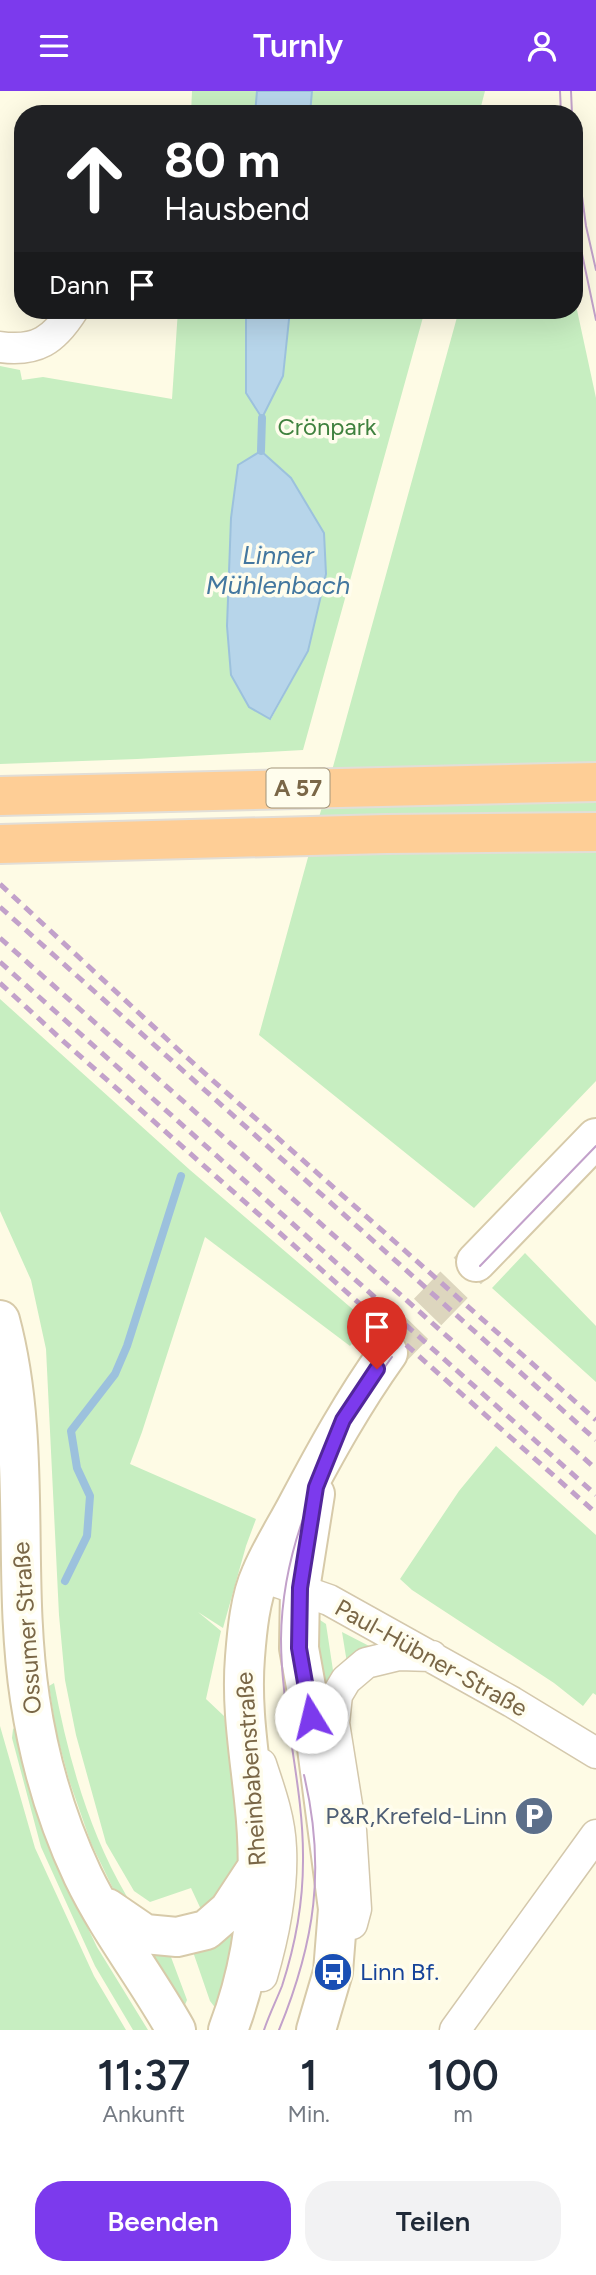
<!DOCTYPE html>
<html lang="de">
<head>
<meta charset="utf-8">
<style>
	:root { --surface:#fff; --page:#f2f2f3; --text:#1f2937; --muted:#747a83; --accent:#7c3aed }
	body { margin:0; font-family:Figtree,sans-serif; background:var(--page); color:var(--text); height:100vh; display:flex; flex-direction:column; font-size:26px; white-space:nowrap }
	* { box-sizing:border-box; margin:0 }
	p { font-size:23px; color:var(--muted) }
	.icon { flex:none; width:38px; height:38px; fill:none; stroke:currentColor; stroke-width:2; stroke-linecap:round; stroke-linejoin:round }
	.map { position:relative; height:1939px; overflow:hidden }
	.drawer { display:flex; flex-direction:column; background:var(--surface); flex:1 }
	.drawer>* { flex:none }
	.banner { position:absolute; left:14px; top:14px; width:569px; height:214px; border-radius:28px; box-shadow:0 7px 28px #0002; background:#202124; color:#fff; overflow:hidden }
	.pin { position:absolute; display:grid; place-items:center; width:60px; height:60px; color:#fff; margin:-72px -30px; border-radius:50% 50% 50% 0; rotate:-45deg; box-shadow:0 0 7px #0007 }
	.pin .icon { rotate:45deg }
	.me { position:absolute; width:77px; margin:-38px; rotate:351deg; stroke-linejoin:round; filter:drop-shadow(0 0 5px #0008) }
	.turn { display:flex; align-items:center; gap:24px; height:147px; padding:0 35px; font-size:32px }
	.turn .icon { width:91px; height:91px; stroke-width:2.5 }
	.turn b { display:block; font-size:49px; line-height:60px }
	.then { display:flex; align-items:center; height:66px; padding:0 35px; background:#0003; gap:14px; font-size:26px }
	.eta { display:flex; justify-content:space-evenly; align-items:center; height:119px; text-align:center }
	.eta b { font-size:42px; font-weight:600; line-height:49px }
	.cta { display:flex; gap:14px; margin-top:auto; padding:14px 35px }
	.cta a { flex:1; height:80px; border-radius:28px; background:var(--accent); color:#fff; font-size:28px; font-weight:600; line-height:80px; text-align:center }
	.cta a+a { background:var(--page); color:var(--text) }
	header { display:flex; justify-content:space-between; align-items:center; height:91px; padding:0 35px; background:var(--accent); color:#fff; font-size:32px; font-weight:600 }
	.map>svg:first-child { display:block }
	.green { fill:#c7eec1; fill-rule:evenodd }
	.water { fill:#b7d5ea; stroke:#9cc1dd; stroke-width:2 }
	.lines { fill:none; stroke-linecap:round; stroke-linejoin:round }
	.stream { stroke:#9cc1dd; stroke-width:8 }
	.secondary-tunnel { stroke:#ddd6be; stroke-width:38; stroke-dasharray:38 19; stroke-linecap:butt }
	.minor-casing { stroke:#d4c8ac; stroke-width:33 }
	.secondary-casing { stroke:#d7caa9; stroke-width:42 }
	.motorway-casing { stroke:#e2ded7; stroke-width:42 }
	.minor { stroke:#fff; stroke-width:30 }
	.secondary { stroke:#fff; stroke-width:38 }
	.motorway { stroke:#fece96; stroke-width:38 }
	.tram { stroke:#c2a1ca; stroke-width:2 }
	.rail { stroke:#c2a1ca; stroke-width:5; stroke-dasharray:10 7; stroke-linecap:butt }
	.route-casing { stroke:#51269a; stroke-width:18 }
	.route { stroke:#7c3aed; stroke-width:12 }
	.labels { text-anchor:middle; stroke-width:7; stroke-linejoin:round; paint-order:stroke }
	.shield { fill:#fffded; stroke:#a29479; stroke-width:2 }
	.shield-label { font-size:23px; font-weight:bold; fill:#7a6747 }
	.park-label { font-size:24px; fill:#3f813e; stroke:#fffded }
	.street-label { font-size:24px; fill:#7a6747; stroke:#fffded }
	.service-label { font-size:24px; fill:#4e5e75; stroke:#fffded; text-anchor:end }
	.transit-label { font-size:24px; fill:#164399; stroke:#fffded; text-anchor:start }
	.water-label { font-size:26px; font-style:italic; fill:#43779f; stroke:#fffded }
</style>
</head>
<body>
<header><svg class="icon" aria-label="menu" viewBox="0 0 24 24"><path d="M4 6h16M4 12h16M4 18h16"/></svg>Turnly<svg class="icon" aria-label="person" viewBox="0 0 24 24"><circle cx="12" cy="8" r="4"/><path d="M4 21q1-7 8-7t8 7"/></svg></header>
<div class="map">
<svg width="596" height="1939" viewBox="0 0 596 1939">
	<rect width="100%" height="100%" fill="#fefbe5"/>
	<path class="green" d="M 192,0 L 257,0 L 255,23 L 191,23 Z
		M 312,0 L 485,0 L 479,23 L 310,23 Z
		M 574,205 L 596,307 L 596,990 L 474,1117 L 259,944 L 459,219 L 574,219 Z
		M 178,219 L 246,219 L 246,302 L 283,285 L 290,219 L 425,219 L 303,659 L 137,668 L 0,673 L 0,275 L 20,279 L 22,289 L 43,286 L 172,308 ZM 230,482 L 308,560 L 271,628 L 227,535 Z
		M 0,908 L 190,1079 L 370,1233 L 350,1255 L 205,1146 L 142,1341 L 130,1373 L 256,1428 L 246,1455 L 223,1537 L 198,1521 L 221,1540 L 206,1608 L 224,1625 L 236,1682 L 240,1762 L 234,1793 L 205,1827 L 191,1797 L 150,1811 L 134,1800 L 106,1752 L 76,1644 L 65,1589 L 59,1524 L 46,1258 L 31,1189 L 0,1120 Z
		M 525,1162 L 596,1235 L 596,1291 L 492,1197 Z
		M 496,1355 L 596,1444 L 596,1604 L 593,1602 L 583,1615 L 554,1592 L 412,1499 L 400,1488 L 459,1400 Z
		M 314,1525 L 326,1533 L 334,1586 L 324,1597 Z
		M 342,1541 L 373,1557 L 347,1572 Z
		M 54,1592 C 68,1665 88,1739 126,1804 C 135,1821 151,1817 161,1836 L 119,1810 L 91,1752 L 69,1689 L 56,1640 L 49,1595 Z
		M 19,1633 L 71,1802 L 97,1856 L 148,1939 L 133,1939 L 95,1875 L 41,1756 L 12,1647 L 13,1638 Z
		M 0,1635 L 35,1757 L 94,1885 L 126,1939 L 0,1939 Z
		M 242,1833 L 217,1919 L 210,1910 L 191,1855 Z
		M 168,1858 L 187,1909 L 184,1916 L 146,1859 Z"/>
	<path class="water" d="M 257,0 L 312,0 L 310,23 L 255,23 Z
		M 246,219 L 290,219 L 283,285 L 262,327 L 246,302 Z
		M 261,360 L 291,387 L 324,442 L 326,483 L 308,560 L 270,628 L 249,616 L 231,584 L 227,535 L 231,427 L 238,374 Z"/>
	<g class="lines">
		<path class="stream" d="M 261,360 L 262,327
			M 65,1490 L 87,1445 L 90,1405 L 77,1377 L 71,1340 L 115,1283 L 127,1255 L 181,1085"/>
		<path class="secondary-tunnel" d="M 388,1262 L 476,1171"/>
		<g class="minor-casing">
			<path id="minor" d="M 0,256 C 37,261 54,249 73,219
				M 260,1485 L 329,1509 L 512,1611 L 596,1662
				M 261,1673 C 270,1700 280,1728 281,1757 C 283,1799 274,1844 262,1885
				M 352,1833 L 356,1818 L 351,1739 L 334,1632 L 337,1604 L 346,1589 L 366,1572 L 399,1564 L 432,1565
				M 455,1939 L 596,1744"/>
		</g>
		<g class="secondary-casing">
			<path id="secondary" d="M 476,1171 L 596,1047
				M 0,1229 C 33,1352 11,1483 30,1608 C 39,1668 57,1730 83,1785 C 109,1839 147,1887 176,1939
				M 315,1403 L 300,1498 L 299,1557 L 317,1657 L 338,1818 L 333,1881 L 316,1939
				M 107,1817 L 145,1843 L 177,1846 L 206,1839 L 229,1819 L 258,1775
				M 228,1939 C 256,1865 263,1787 254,1709 C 249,1661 241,1615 245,1566 C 247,1540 250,1507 261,1483 C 271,1459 286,1436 298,1413 C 326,1360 353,1311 388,1262"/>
		</g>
		<g class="motorway-casing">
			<path id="motorway" d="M 0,705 L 596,691
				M 0,753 L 386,743 L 596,741"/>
		</g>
		<use href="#minor" class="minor"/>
		<use href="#secondary" class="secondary"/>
		<use href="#motorway" class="motorway"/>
		<path class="tram" d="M 560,0 L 561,23
			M 571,0 L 572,23
			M 574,46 L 586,135 L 596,179
			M 574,125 L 596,229
			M 480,1175 L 596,1055
			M 264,1939 C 269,1924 276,1910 282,1895 C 295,1855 303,1812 303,1770 C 304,1695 281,1622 281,1548 C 282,1445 332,1347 392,1266
			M 279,1939 C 315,1851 326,1777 304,1684"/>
		<path class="rail" d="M 0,793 L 183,963 L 596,1329
			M 0,816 L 596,1349
			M 0,847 L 596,1378
			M 0,871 L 596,1404
			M 0,892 L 62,949 L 596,1422"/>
	</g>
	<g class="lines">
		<g class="route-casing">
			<path id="route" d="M 311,1626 L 299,1557 L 300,1497 L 316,1396 L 343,1329 L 377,1278"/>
		</g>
		<use href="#route" class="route"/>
	</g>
	<defs>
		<g id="parking-disc" transform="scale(2.0125)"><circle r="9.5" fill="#5c6f8a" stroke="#fffded"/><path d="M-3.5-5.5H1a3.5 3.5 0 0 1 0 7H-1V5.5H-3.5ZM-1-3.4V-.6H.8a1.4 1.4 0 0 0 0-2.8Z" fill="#fff"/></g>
		<g id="bus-disc" transform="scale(2.0125)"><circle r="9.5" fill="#1a4fb4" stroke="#fffded"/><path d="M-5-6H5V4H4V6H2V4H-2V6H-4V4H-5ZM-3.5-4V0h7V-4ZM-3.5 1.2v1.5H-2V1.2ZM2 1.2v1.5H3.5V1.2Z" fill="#fff"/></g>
	</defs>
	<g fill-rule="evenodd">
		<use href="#parking-disc" x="534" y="1725"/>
		<use href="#bus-disc" x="333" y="1881"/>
	</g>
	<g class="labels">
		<rect class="shield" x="266.5" y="677.5" width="63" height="39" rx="5"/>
		<g class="shield-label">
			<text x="298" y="705">A 57</text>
		</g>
		<g class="park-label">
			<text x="327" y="344">Crönpark</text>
		</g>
		<g class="street-label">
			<text transform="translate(27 1537) rotate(-94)" y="8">Ossumer Straße</text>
			<text transform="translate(431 1567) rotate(29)" y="8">Paul-Hübner-Straße</text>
			<text transform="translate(251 1678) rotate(-94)" y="8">Rheinbabenstraße</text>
		</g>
		<g class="service-label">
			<text x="507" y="1733">P&amp;R,Krefeld-Linn</text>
		</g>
		<g class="transit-label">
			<text x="360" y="1889">Linn Bf.</text>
		</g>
		<g class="water-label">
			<text x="278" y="473">Linner<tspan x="278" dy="30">Mühlenbach</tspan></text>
		</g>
	</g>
</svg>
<div class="pin" style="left:377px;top:1278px;background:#d93025"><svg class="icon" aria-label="arrive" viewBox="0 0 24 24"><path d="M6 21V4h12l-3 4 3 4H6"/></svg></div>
<svg class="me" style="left:311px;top:1626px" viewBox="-20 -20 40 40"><circle r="19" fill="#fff"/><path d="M0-13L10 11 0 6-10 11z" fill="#7c3aed"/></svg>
<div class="banner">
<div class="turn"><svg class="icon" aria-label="ahead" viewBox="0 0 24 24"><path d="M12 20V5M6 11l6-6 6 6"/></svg><div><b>80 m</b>Hausbend</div></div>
<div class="then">Dann<svg class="icon" aria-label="arrive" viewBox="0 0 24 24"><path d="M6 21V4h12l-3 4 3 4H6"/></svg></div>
</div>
</div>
<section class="drawer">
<div class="eta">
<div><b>11:37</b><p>Ankunft</p></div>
<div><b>1</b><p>Min.</p></div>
<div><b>100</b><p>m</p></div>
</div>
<div class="cta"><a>Beenden</a><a>Teilen</a></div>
</section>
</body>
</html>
